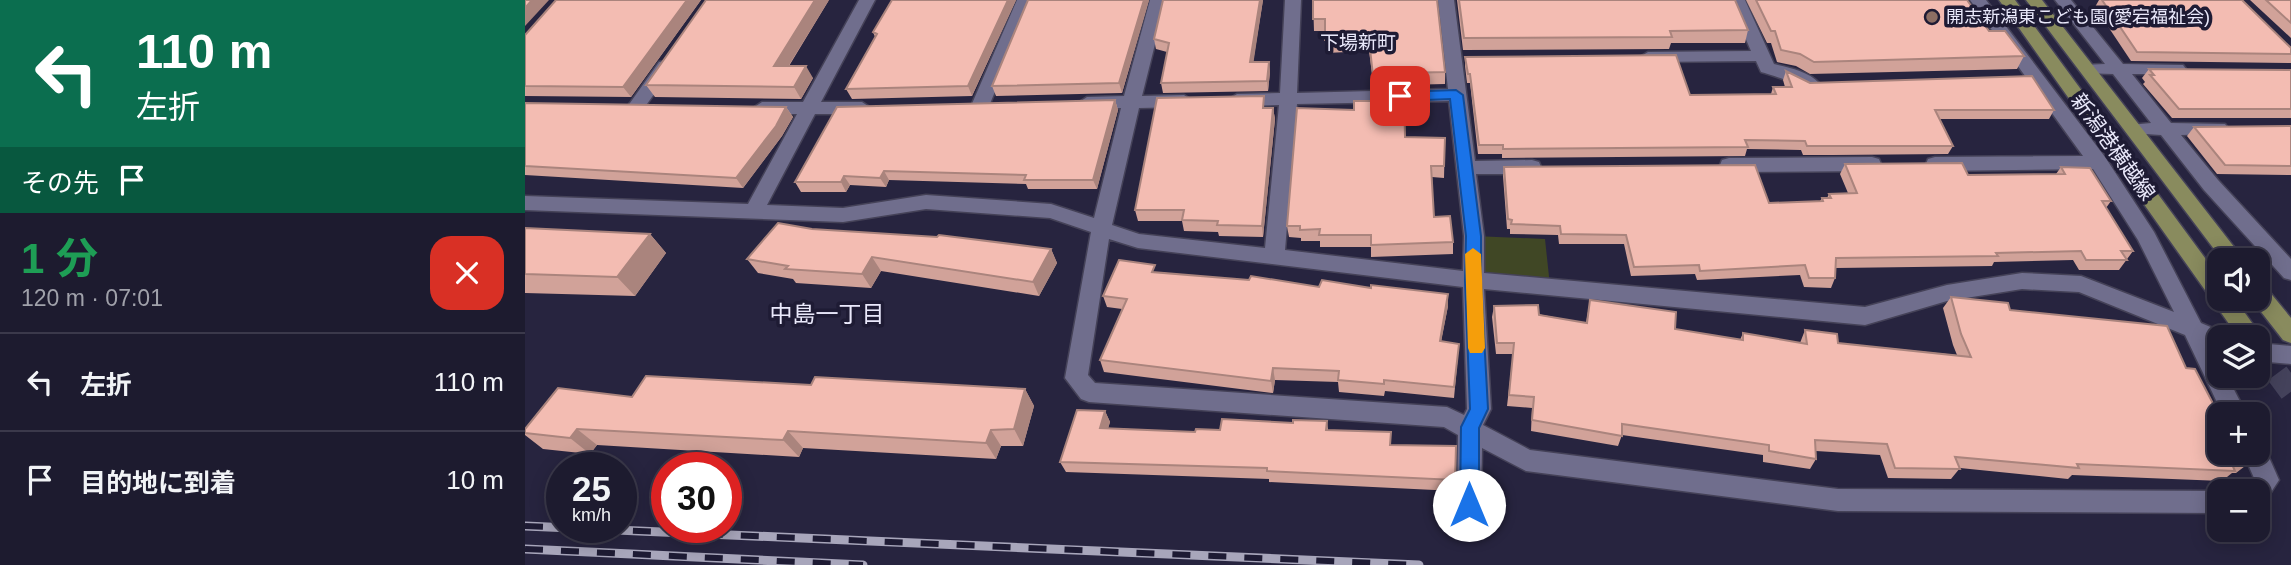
<!DOCTYPE html>
<html lang="ja">
<head>
<meta charset="utf-8">
<style>
	:root { --surface:#1d1b2f; --page:#252437; --text:#f1f3f6; --muted:#a0a1aa; --line:#3b394b }
	body { margin:0; font-family:Helvetica,"Noto Sans JP",sans-serif; background:var(--page); color:var(--text); height:100vh; display:flex; flex-direction:column; font-size:26px; white-space:nowrap }
	* { box-sizing:border-box; margin:0 }
	p { font-size:23px; color:var(--muted) }
	.icon { flex:none; width:38px; height:38px; fill:none; stroke:currentColor; stroke-width:2; stroke-linecap:round; stroke-linejoin:round }
	.map { position:relative; flex:1; overflow:hidden }
	.sheet { display:flex; flex-direction:column; background:var(--surface); width:525px }
	.sheet>* { flex:none }
	.top-card { background:#0b6e4f; color:#fff; overflow:hidden }
	.tools { position:absolute; left:1682px; top:248px; display:grid; gap:14px }
	.tools a { display:grid; place-items:center; width:63px; height:63px; border-radius:14px; background:var(--surface); box-shadow:0 4px 18px #0003,0 0 0 2px var(--line); font-size:35px }
	.speed { position:absolute; left:21px; top:452px; display:flex; gap:14px; font-size:35px; font-weight:700; text-align:center }
	.speed>* { display:grid; place-content:center; width:91px; height:91px; border-radius:50%; background:var(--surface); box-shadow:0 4px 18px #0003,0 0 0 2px var(--line); line-height:1 }
	.speed small { font-size:18px; font-weight:400 }
	.speed .limit { border:10px solid #d22; background:#fff; color:#111 }
	.pin { position:absolute; display:grid; place-items:center; width:60px; height:60px; color:#fff; margin:-30px; border-radius:14px; box-shadow:0 4px 10px #0006 }
	.me { position:absolute; width:77px; margin:-38px; rotate:0deg; stroke-linejoin:round; filter:drop-shadow(0 0 5px #0008) }
	.turn { display:flex; align-items:center; gap:24px; height:147px; padding:0 21px; font-size:32px }
	.turn .icon { width:91px; height:91px; stroke-width:2.5 }
	.turn b { display:block; font-size:49px; line-height:60px }
	.then { display:flex; align-items:center; height:66px; padding:0 21px; background:#0003; gap:14px; font-size:26px }
	.round { display:grid; place-items:center; flex:none; width:74px; height:74px; border-radius:21px; background:var(--page) }
	.headline { display:flex; align-items:center; justify-content:space-between; height:119px; padding:0 21px }
	h1 { font-size:42px; font-weight:700; line-height:52px; color:#1e9e55 }
	ul { padding:0; list-style:none }
	li { display:flex; align-items:center; gap:21px; height:98px; padding:0 21px; border-top:2px solid var(--line) }
	li div { flex:1 }
	li b { display:block; font-size:26px }
	li em { font-style:normal }
	main { display:flex; flex:1; min-height:0 }
	.map>svg:first-child { display:block }
	.green { fill:#404725 }
	.lines { fill:none; stroke-linecap:round; stroke-linejoin:round }
	.primary-tunnel { stroke:#44425b; stroke-width:23; stroke-dasharray:23 11; stroke-linecap:butt }
	.street-casing { stroke:#454258; stroke-width:3 }
	.primary-casing { stroke:#454258; stroke-width:3 }
	.street { fill:#706e8d; fill-rule:evenodd }
	.primary { fill:#898b5e; fill-rule:evenodd }
	.rail-casing { stroke:#a8a6bb; stroke-width:9 }
	.rail { stroke:#1e1b34; stroke-width:6; stroke-dasharray:18; stroke-linecap:butt }
	.wall { fill:#d1a299 }
	.shaded-wall { fill:#aa847d }
	.building { fill:#f3bcb2; stroke:#aa847d; stroke-width:2 }
	.route { fill:#1a73e8; stroke:#114b97; stroke-width:2 }
	.slow { fill:#f59e0b }
	.education-dot { fill:#8d6e63; stroke:#1e1b34; stroke-width:2.5 }
	.labels { text-anchor:middle; stroke-width:7; stroke-linejoin:round; paint-order:stroke }
	.far-poi-label { font-size:18px; fill:#eae9fb; stroke:#1e1b34; text-anchor:start }
	.far-neighbourhood-label { font-size:19px; fill:#eae9fb; stroke:#1e1b34 }
	.street-label { font-size:21px; fill:#eae9fb; stroke:#1e1b34 }
	.neighbourhood-label { font-size:23px; fill:#eae9fb; stroke:#1e1b34 }
</style>
</head>
<body>
<main>
<section class="sheet">
<div class="top-card">
<div class="turn"><svg class="icon" aria-label="left" viewBox="0 0 24 24"><path d="M17 20v-9H6M10 6l-5 5 5 5"/></svg><div><b>110 m</b>左折</div></div>
<div class="then">その先<svg class="icon" aria-label="arrive" viewBox="0 0 24 24"><path d="M6 21V4h12l-3 4 3 4H6"/></svg></div>
</div>
<div class="headline"><div><h1>1 分</h1><p>120 m · 07:01</p></div><a class="round" style="background:#d93025;color:#fff"><svg class="icon" aria-label="close" viewBox="0 0 24 24"><path d="M6 6l12 12M18 6L6 18"/></svg></a></div>
<ul>
<li><svg class="icon" aria-label="left" viewBox="0 0 24 24"><path d="M17 20v-9H6M10 6l-5 5 5 5"/></svg><div><b>左折</b></div><em>110 m</em></li>
<li><svg class="icon" aria-label="arrive" viewBox="0 0 24 24"><path d="M6 21V4h12l-3 4 3 4H6"/></svg><div><b>目的地に到着</b></div><em>10 m</em></li>
</ul>
</section>
<div class="map">
<svg width="1766" height="565" viewBox="0 0 1766 565">
	<rect width="100%" height="100%" fill="#27243f"/>
	<path class="green" d="M 949,236 L 1020,239 L 1025,286 L 948,280 Z"/>
	<g class="lines">
		<path class="primary-tunnel" d="M 1732,346 L 1766,392"/>
		<g class="street-casing">
			<path id="street" d="M 334,0 L 350,0 L 296,102 L 337,102 L 346,108 L 337,114 L 290,114 L 242,205 L 318,208 L 401,195 L 526,204 L 569,218 L 596,108 L 562,109 L 553,103 L 562,97 L 599,96 L 625,0 L 641,0 L 617,96 L 659,95 L 668,101 L 659,107 L 614,108 L 587,225 L 614,234 L 740,248 L 754,105 L 712,106 L 703,100 L 712,94 L 755,93 L 760,0 L 776,0 L 772,93 L 923,89 L 913,0 L 929,0 L 950,161 L 1007,160 L 1014,162 L 1016,167 L 1014,172 L 1007,174 L 951,174 L 959,236 L 959,273 L 1340,307 L 1422,285 L 1497,273 L 1556,276 L 1649,312 L 1613,240 L 1568,169 L 1410,171 L 1403,169 L 1401,164 L 1403,159 L 1410,157 L 1558,156 L 1445,0 L 1461,0 L 1580,157 L 1629,232 L 1676,323 L 1702,334 L 1704,338 L 1694,338 L 1694,349 L 1687,347 L 1694,360 L 1694,376 L 1702,376 L 1722,415 L 1698,415 L 1660,335 L 1554,292 L 1497,289 L 1422,301 L 1340,325 L 959,289 L 966,409 L 958,425 L 1005,450 L 1313,489 L 1694,491 L 1697,492 L 1694,492 L 1694,513 L 1313,511 L 1001,471 L 957,448 L 956,504 L 953,512 L 944,515 L 935,512 L 932,504 L 933,435 L 919,427 L 564,402 L 556,399 L 540,378 L 566,232 L 525,218 L 401,209 L 318,222 L 0,210 L 0,196 L 223,204 L 272,114 L 237,114 L 228,108 L 237,102 L 278,102 ZM 924,101 L 939,236 L 938,271 L 760,250 L 772,104 ZM 584,239 L 613,248 L 938,287 L 942,409 L 939,415 L 922,407 L 570,383 L 563,375 Z
				M 492,0 L 508,0 L 464,106 L 461,110 L 449,110 L 446,106 Z
				M 1204,0 L 1220,0 L 1249,64 C 1264,68 1283,71 1294,83 L 1291,87 C 1282,89 1249,75 1236,72 L 1231,61 L 1123,62 L 1115,57 L 1123,52 L 1226,51 Z
				M 1530,0 L 1546,0 L 1598,64 L 1658,65 L 1661,69 L 1652,74 L 1607,74 L 1646,123 L 1700,124 L 1703,128 L 1694,134 L 1656,135 L 1693,180 L 1766,259 L 1766,280 L 1759,278 L 1679,190 L 1636,135 L 1605,133 L 1602,129 L 1605,125 L 1626,123 L 1588,74 L 1557,73 L 1554,69 L 1557,65 L 1580,64 Z
				M 140,61 L 149,66 L 117,111 L 105,111 L 102,107 L 105,103 L 134,62 Z
				M 1347,157 L 1354,159 L 1356,164 L 1354,169 L 1347,171 L 1204,172 L 1197,170 L 1195,165 L 1197,160 L 1204,158 Z
				M 1732,343 L 1766,346 L 1766,364 L 1732,361 Z
				M 1732,443 L 1739,446 L 1754,480 L 1741,500 L 1732,503 L 1732,492 L 1720,492 L 1729,478 L 1718,453 L 1732,453 Z"/>
		</g>
		<g class="primary-casing">
			<path id="primary" d="M 1474,0 L 1490,0 L 1694,277 L 1694,299 L 1710,299 L 1735,334 L 1732,339 L 1714,338 Z
				M 1501,0 L 1517,0 L 1720,261 L 1698,261 Z
				M 1732,283 L 1739,285 L 1766,318 L 1766,343 L 1758,340 L 1726,299 L 1732,299 Z"/>
		</g>
		<use href="#street" class="street"/>
		<use href="#primary" class="primary"/>
		<g class="rail-casing">
			<path id="rail" d="M 0,526 L 894,565
				M 0,549 L 338,565"/>
		</g>
		<use href="#rail" class="rail"/>
	</g>
	<path class="wall" d="M 176,0 L 106,97 L 0,96 L 0,35 Z
		M 304,0 L 264,66 L 288,78 L 276,99 L 130,97 L 121,85 Z
		M 491,0 L 447,96 L 327,99 L 321,89 L 350,37 L 348,32 Z
		M 624,0 L 597,93 L 471,96 L 467,86 Z
		M 738,0 L 728,62 L 744,62 L 745,72 L 743,91 L 638,93 L 636,83 L 642,52 L 631,49 L 629,39 Z
		M 788,0 L 920,72 L 920,84 L 878,85 L 878,87 L 849,88 L 844,51 L 801,53 L 800,31 L 789,31 Z
		M 932,0 L 1210,0 L 1223,30 L 1220,43 L 1146,43 L 1144,49 L 938,50 Z
		M 1221,0 L 1442,0 L 1464,31 L 1499,56 L 1492,69 L 1285,74 L 1271,66 L 1252,62 L 1246,43 L 1242,43 Z
		M 1574,0 L 1717,0 L 1766,48 L 1766,63 L 1606,61 L 1570,7 Z
		M 1725,0 L 1766,0 L 1766,38 Z
		M 940,57 L 1165,95 L 1246,94 L 1248,87 L 1260,87 L 1258,80 L 1261,71 L 1285,83 L 1529,110 L 1524,119 L 1414,119 L 1428,146 L 1423,154 L 1308,155 L 1278,155 L 1276,150 L 1222,149 L 1220,156 L 977,158 L 977,154 L 953,154 L 945,83 L 942,83 L 940,66 Z
		M 1624,69 L 1766,70 L 1766,118 L 1647,118 L 1618,84 L 1620,82 L 1617,78 Z
		M 851,93 L 880,137 L 920,138 L 919,178 L 907,177 L 909,217 L 928,242 L 928,254 L 846,257 L 846,247 L 795,247 L 795,241 L 776,241 L 776,238 L 764,237 L 762,226 L 829,110 L 851,101 Z
		M 590,100 L 593,110 L 572,189 L 503,189 L 501,184 L 364,180 L 361,187 L 325,185 L 321,192 L 276,192 L 270,182 Z
		M 0,103 L 261,107 L 268,117 L 257,136 L 218,188 L 0,175 Z
		M 741,108 L 748,108 L 750,119 L 738,237 L 694,236 L 693,232 L 659,231 L 657,221 L 613,221 L 610,210 Z
		M 1766,126 L 1766,175 L 1692,174 L 1662,136 L 1669,127 Z
		M 1320,164 L 1443,175 L 1531,174 L 1536,167 L 1586,201 L 1581,208 L 1608,251 L 1594,270 L 1554,270 L 1548,260 L 1469,262 L 1467,266 L 1311,268 L 1310,278 L 1306,288 L 1279,287 L 1275,275 L 1172,280 L 1170,274 L 1106,276 L 1099,244 L 1034,244 L 1033,235 L 985,234 L 985,229 L 982,229 L 978,176 L 979,167 L 1244,203 L 1295,201 L 1297,198 L 1302,198 L 1304,194 L 1323,193 L 1315,174 Z
		M 0,228 L 125,234 L 141,253 L 110,296 L 0,293 Z
		M 287,229 L 526,249 L 532,263 L 514,296 L 356,271 L 346,288 L 271,283 L 268,279 L 233,273 L 222,259 Z
		M 632,272 L 794,287 L 846,288 L 923,294 L 923,306 L 916,341 L 934,344 L 929,398 L 860,391 L 859,396 L 814,392 L 813,382 L 750,380 L 748,393 L 579,372 L 575,360 L 597,309 L 582,307 L 578,296 Z
		M 1426,297 L 1485,310 L 1694,453 L 1724,463 L 1711,473 L 1707,473 L 1697,481 L 1547,475 L 1543,479 L 1435,468 L 1426,479 L 1363,478 L 1355,455 L 1291,451 L 1291,459 L 1285,469 L 1238,462 L 1238,455 L 1097,435 L 1093,446 L 1006,431 L 1007,408 L 982,406 L 988,354 L 971,354 L 967,317 L 969,306 L 1061,323 L 1065,300 L 1150,329 L 1215,340 L 1218,333 L 1275,343 L 1280,330 L 1313,343 L 1432,355 L 1428,345 L 1418,308 Z
		M 286,385 L 500,389 L 509,406 L 498,446 L 476,446 L 471,459 L 278,448 L 274,457 L 72,445 L 65,454 L 18,449 L 0,435 L 0,429 L 107,397 Z
		M 580,411 L 585,422 L 583,428 L 670,432 L 768,423 L 802,421 L 803,430 L 866,445 L 930,480 L 930,491 L 744,482 L 744,479 L 541,472 L 535,462 Z"/>
	<path class="shaded-wall" d="M 7,0 L 24,0 L 0,26 L 0,8 Z
		M 162,0 L 176,0 L 106,97 L 98,87 Z
		M 290,0 L 304,0 L 256,78 L 249,66 Z
		M 483,0 L 491,0 L 447,96 L 443,86 Z
		M 619,0 L 624,0 L 597,93 L 594,83 Z
		M 735,0 L 738,0 L 727,72 L 725,62 Z
		M 744,62 L 745,72 L 743,91 L 742,81 Z
		M 281,66 L 288,78 L 276,99 L 269,87 Z
		M 590,100 L 593,110 L 572,189 L 568,180 Z
		M 261,107 L 268,117 L 257,136 L 218,188 L 211,178 Z
		M 748,108 L 750,119 L 738,237 L 737,226 Z
		M 359,171 L 364,180 L 361,187 L 355,178 Z
		M 319,176 L 325,185 L 321,192 L 316,182 Z
		M 125,234 L 141,253 L 110,296 L 92,277 Z
		M 526,249 L 532,263 L 514,296 L 508,282 Z
		M 347,257 L 356,271 L 346,288 L 337,274 Z
		M 923,294 L 923,306 L 914,353 L 915,341 Z
		M 748,368 L 750,380 L 748,393 L 746,381 Z
		M 500,389 L 509,406 L 498,446 L 489,429 Z
		M 580,411 L 585,422 L 580,439 L 575,428 Z
		M 52,429 L 72,445 L 65,454 L 45,438 Z
		M 466,430 L 476,446 L 471,459 L 461,443 Z
		M 263,431 L 278,448 L 274,457 L 258,440 Z"/>
	<path class="building" d="M 0,0 L 7,0 L 0,8 Z
		M 31,0 L 162,0 L 98,87 L 0,86 L 0,35 Z
		M 181,0 L 290,0 L 249,66 L 281,66 L 269,87 L 121,85 Z
		M 367,0 L 483,0 L 443,86 L 321,89 L 352,34 L 348,32 Z
		M 503,0 L 619,0 L 594,83 L 467,86 Z
		M 638,0 L 735,0 L 725,62 L 744,62 L 742,81 L 636,83 L 644,43 L 629,39 Z
		M 788,0 L 912,0 L 920,72 L 878,73 L 878,75 L 848,76 L 844,39 L 800,40 L 800,19 L 788,19 Z
		M 934,0 L 1210,0 L 1223,30 L 1145,31 L 1147,37 L 939,38 Z
		M 1231,0 L 1442,0 L 1464,31 L 1480,31 L 1499,56 L 1289,62 L 1275,54 L 1256,50 L 1250,31 L 1246,31 Z
		M 1577,0 L 1717,0 L 1766,48 L 1766,54 L 1612,52 Z
		M 1741,0 L 1766,0 L 1766,23 Z
		M 1151,55 L 1165,95 L 1251,94 L 1248,87 L 1267,87 L 1261,71 L 1285,83 L 1507,76 L 1529,110 L 1410,110 L 1428,146 L 1282,146 L 1280,141 L 1220,140 L 1223,147 L 978,149 L 978,145 L 954,145 L 945,74 L 943,74 L 940,57 Z
		M 1624,69 L 1766,70 L 1766,109 L 1654,109 L 1625,75 L 1629,75 Z
		M 851,93 L 879,93 L 880,137 L 920,138 L 919,166 L 906,166 L 909,217 L 925,216 L 928,242 L 846,245 L 846,235 L 794,235 L 795,229 L 775,230 L 775,226 L 762,226 L 772,108 L 829,110 L 829,101 L 851,101 Z
		M 739,96 L 738,108 L 748,108 L 737,226 L 692,225 L 693,221 L 657,220 L 659,210 L 610,210 L 632,98 Z
		M 590,100 L 568,180 L 499,180 L 501,175 L 359,171 L 355,178 L 319,176 L 316,182 L 270,182 L 312,107 Z
		M 0,103 L 261,107 L 251,126 L 211,178 L 0,166 Z
		M 1766,126 L 1766,166 L 1700,165 L 1669,127 Z
		M 1437,163 L 1443,175 L 1540,174 L 1536,167 L 1565,168 L 1586,201 L 1577,201 L 1608,251 L 1596,251 L 1602,260 L 1561,260 L 1556,251 L 1471,253 L 1473,256 L 1311,258 L 1310,278 L 1284,278 L 1280,265 L 1175,271 L 1174,265 L 1109,267 L 1101,235 L 1036,234 L 1035,226 L 986,224 L 987,220 L 983,219 L 979,167 L 1230,165 L 1244,203 L 1298,201 L 1297,198 L 1306,198 L 1304,194 L 1332,193 L 1320,164 Z
		M 253,223 L 287,229 L 412,237 L 414,235 L 526,249 L 508,282 L 347,257 L 337,274 L 260,269 L 263,266 L 222,259 Z
		M 0,228 L 125,234 L 92,277 L 0,274 Z
		M 594,260 L 630,265 L 627,272 L 724,280 L 726,276 L 794,287 L 797,280 L 846,288 L 846,285 L 923,294 L 915,341 L 934,344 L 929,387 L 859,380 L 859,384 L 813,380 L 814,371 L 748,368 L 746,381 L 575,360 L 602,299 L 578,296 Z
		M 1426,297 L 1483,303 L 1485,310 L 1642,326 L 1661,368 L 1670,369 L 1694,415 L 1694,453 L 1718,453 L 1724,463 L 1706,462 L 1710,471 L 1552,464 L 1554,468 L 1430,457 L 1435,469 L 1370,468 L 1362,444 L 1290,440 L 1291,459 L 1244,451 L 1244,445 L 1097,424 L 1097,436 L 1007,420 L 1009,397 L 984,395 L 989,343 L 972,343 L 969,306 L 1013,305 L 1014,315 L 1062,323 L 1065,300 L 1151,312 L 1150,329 L 1218,340 L 1218,333 L 1282,344 L 1280,330 L 1312,334 L 1313,343 L 1446,357 L 1436,334 Z
		M 121,376 L 286,385 L 290,377 L 500,389 L 489,429 L 466,430 L 461,443 L 263,431 L 258,440 L 52,429 L 45,438 L 0,433 L 0,429 L 33,388 L 107,397 Z
		M 552,410 L 580,411 L 575,428 L 670,432 L 671,429 L 695,430 L 697,419 L 768,423 L 768,420 L 802,421 L 801,430 L 866,432 L 865,445 L 931,446 L 930,480 L 742,471 L 742,468 L 535,462 Z"/>
	<path class="route" d="M 931,90 L 938,95 L 956,236 L 956,281 L 963,409 L 954,428 L 954,505 L 951,511 L 944,513 L 937,511 L 935,505 L 936,427 L 945,409 L 940,281 L 941,236 L 925,99 L 875,101 L 868,96 L 875,92 Z"/>
	<path class="slow" d="M 948,248 L 956,254 L 960,348 L 957,353 L 945,353 L 943,348 L 940,254 Z"/>
	<circle class="education-dot" cx="1407" cy="17" r="7"/>
	<g class="labels">
		<g class="far-poi-label">
			<text x="1421" y="23">開志新潟東こども園(愛宕福祉会)</text>
		</g>
		<g class="far-neighbourhood-label">
			<text x="833" y="49">下場新町</text>
		</g>
		<g class="street-label">
			<text transform="translate(1588 147) rotate(54)" y="7">新潟港横越線</text>
		</g>
		<g class="neighbourhood-label">
			<text x="302" y="322">中島一丁目</text>
		</g>
	</g>
</svg>
<div class="tools">
<a><svg class="icon" aria-label="sound" viewBox="0 0 24 24"><path d="M4 9h4l5-4v14l-5-4H4zM17 9q2 3 0 6"/></svg></a>
<a><svg class="icon" aria-label="layers" viewBox="0 0 24 24"><path d="M12 4l9 5-9 5-9-5zM3 14l9 5 9-5"/></svg></a>
<a>+</a>
<a>−</a>
</div>
<div class="speed"><div>25<small>km/h</small></div><div class="limit">30</div></div>
<div class="pin" style="left:875px;top:96px;background:#d93025"><svg class="icon" aria-label="arrive" viewBox="0 0 24 24"><path d="M6 21V4h12l-3 4 3 4H6"/></svg></div>
<svg class="me" style="left:944px;top:505px" viewBox="-20 -20 40 40"><circle r="19" fill="#fff"/><path d="M0-13L10 11 0 6-10 11z" fill="#1a73e8"/></svg>
</div>
</main>
</body>
</html>
